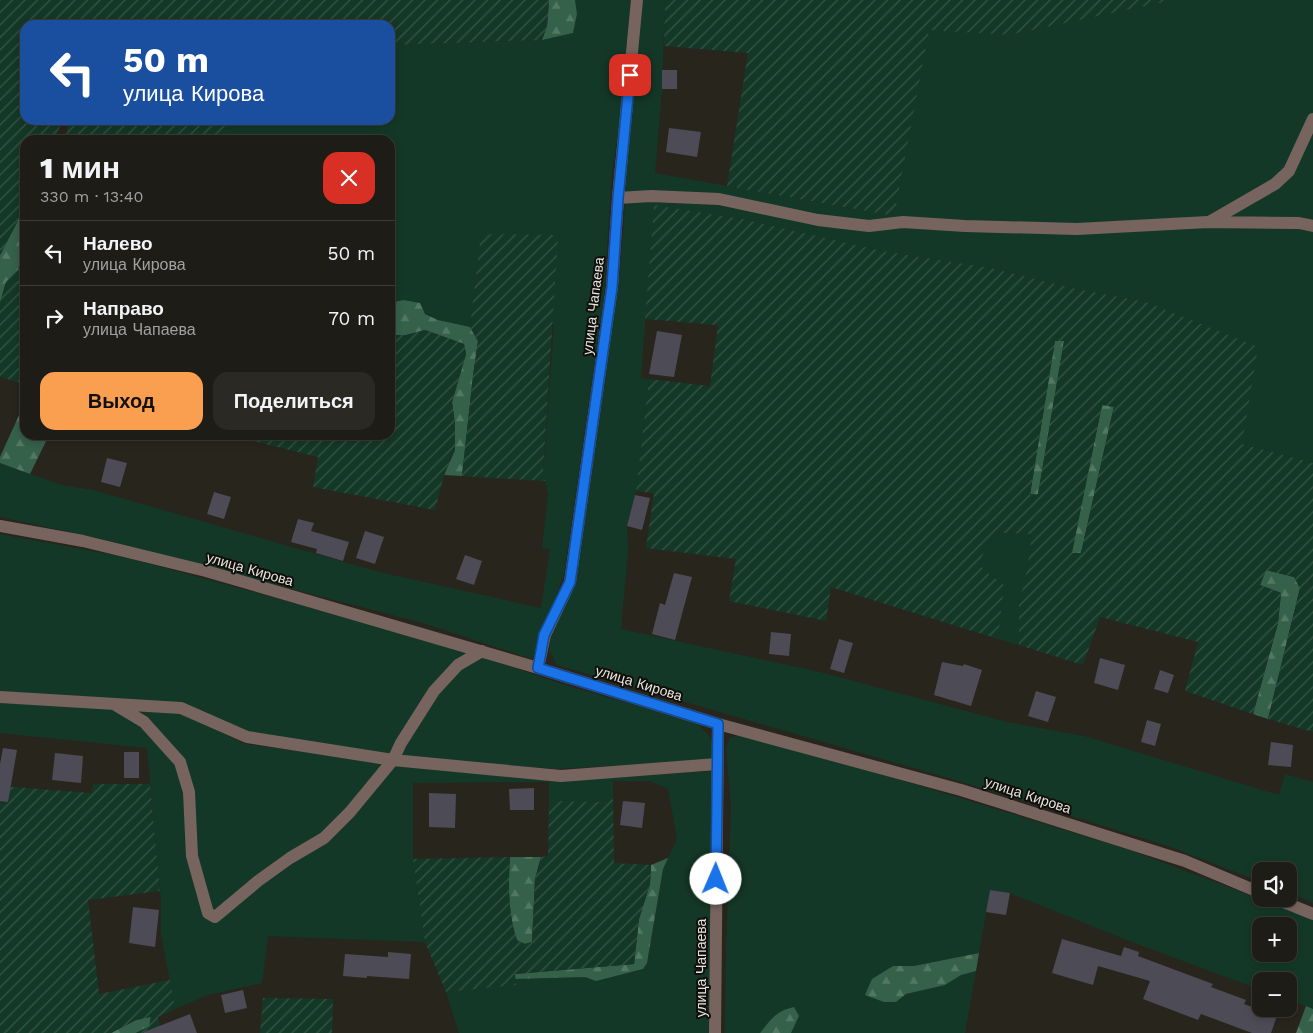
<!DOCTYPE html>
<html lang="ru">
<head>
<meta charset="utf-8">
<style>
	:root { --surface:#1e1c16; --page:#2b2923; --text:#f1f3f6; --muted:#a1a1a1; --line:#3c3a35; --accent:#fa9f4f }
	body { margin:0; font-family:"Work Sans",sans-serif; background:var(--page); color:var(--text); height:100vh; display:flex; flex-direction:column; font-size:19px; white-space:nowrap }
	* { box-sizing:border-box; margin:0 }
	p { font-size:16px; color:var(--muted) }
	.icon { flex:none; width:28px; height:28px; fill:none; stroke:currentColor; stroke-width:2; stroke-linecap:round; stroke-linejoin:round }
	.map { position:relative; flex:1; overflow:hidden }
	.details { position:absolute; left:20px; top:135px; width:375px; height:305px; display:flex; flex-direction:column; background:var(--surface); border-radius:15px; box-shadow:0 2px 8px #0003,0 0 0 1px var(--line) }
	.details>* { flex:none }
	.guide { position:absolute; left:20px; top:20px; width:375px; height:105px; border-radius:15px; box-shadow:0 2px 8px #0003,0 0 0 1px var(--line); background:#1a4fa0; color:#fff; overflow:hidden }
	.controls { position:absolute; left:1252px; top:862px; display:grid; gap:10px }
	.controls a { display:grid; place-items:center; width:45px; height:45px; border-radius:10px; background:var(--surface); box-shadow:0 2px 8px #0003,0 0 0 1px var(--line); font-size:25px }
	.pin { position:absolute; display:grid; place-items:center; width:42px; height:42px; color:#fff; margin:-21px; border-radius:10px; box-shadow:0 2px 8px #0006 }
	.me { position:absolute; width:55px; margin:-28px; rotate:1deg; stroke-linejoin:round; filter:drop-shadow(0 0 4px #0008) }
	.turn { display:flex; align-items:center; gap:18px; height:105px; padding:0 20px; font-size:22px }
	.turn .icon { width:65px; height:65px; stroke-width:2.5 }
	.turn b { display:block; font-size:35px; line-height:42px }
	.round { display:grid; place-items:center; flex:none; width:52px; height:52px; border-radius:15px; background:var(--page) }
	.head { display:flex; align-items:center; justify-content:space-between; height:85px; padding:0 20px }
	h1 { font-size:30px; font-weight:800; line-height:38px }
	.primary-button { display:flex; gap:10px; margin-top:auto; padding:10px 20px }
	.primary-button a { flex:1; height:58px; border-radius:15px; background:var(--accent); color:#111; font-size:20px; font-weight:800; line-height:58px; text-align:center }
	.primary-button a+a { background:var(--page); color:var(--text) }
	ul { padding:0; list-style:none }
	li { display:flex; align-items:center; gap:15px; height:65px; padding:0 20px; border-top:1px solid var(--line) }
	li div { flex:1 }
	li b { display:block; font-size:19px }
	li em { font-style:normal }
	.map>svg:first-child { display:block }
	.grass { fill:#143827; fill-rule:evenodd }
	.forest { fill:url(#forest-firs) }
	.garden { fill:url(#garden-furrows); fill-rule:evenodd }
	.building { fill:#4d4b55 }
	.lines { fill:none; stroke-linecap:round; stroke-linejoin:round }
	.minor { stroke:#78645e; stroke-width:12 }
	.route-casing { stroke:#114b97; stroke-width:12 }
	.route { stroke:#1a73e8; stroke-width:9 }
	.labels { text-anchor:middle; stroke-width:4; stroke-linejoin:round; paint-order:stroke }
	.street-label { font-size:14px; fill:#e6e4df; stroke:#100f0b }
</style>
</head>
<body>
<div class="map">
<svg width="1313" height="1033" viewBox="0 0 1313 1033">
	<defs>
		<pattern id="forest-firs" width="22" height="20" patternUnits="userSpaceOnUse" patternTransform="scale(1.25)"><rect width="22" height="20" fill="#356049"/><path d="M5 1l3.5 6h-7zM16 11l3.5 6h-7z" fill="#527763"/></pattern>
		<pattern id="garden-furrows" width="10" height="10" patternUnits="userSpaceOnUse" patternTransform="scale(1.25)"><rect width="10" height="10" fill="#143827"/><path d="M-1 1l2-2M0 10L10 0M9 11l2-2" fill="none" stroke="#365546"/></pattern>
	</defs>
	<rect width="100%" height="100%" fill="#28251d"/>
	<path class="grass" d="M 575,0 L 634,0 L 624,94 L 612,172 L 604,295 L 564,575 L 532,659 L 423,623 L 97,538 L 0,517 L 0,463 L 61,485 L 93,490 L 379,572 L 541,608 L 550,549 L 542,548 L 548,495 L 543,471 L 554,326 L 481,234 L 470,327 L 438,320 L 403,300 L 390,303 L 390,140 L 227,140 L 231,120 L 390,120 L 390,45 L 542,40 L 573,33 L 577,14 Z
		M 641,0 L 665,0 L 662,89 L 655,173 L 894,216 L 929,29 L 1009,35 L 1173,0 L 1313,0 L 1313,463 L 1242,444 L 1147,302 L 1072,288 L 991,268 L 882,251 L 742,219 L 654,206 L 641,378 L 649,379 L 636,491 L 627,526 L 628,550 L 621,629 L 820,672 L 1007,722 L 1084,736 L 1279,795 L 1285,774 L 1313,782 L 1313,903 L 1289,892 L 1289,871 L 1261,871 L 1261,882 L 1171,847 L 962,782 L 557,665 L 549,650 L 551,636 L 576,576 L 620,269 L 625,207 L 626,136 Z
		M 1004,533 L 1032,534 L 1027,569 L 1019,604 L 1019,645 L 998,639 L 1004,585 L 986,572 L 979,564 L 988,542 Z
		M 0,534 L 125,557 L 443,644 L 565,685 L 694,722 C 708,732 718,742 711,760 L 556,769 L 397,757 L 245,733 L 182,705 L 0,692 Z
		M 0,701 L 181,713 L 245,744 L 410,766 L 559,781 L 712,771 L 709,1033 L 459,1033 L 446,992 L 516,984 L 515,979 L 585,977 L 596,981 L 643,969 L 647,963 L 663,869 L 677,839 L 668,789 L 650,781 L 613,781 L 613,799 C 592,803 571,803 549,801 L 549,782 L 413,783 L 413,859 L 425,942 L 268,936 L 262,983 L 208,995 L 175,1009 L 161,934 L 161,901 L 147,748 L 0,733 Z
		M 739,735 L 891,777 L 1127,849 L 1313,919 L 1313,1009 L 1289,1000 L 1289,981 L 1261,981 L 1261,990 L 1124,939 L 1010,893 L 990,890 L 979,953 L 914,966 L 893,966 L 866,994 L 884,1002 L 896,1002 L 906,994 L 945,985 L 961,975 L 976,971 L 965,1033 L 791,1033 L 799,1016 L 770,1020 L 760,1033 L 725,1033 L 726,951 L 731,806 L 726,748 L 730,738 ZM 1261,926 L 1289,926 L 1289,954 L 1261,954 Z"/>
	<path class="forest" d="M 549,0 L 575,0 L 577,14 L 573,33 L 542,40 L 547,26 Z
		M 25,207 L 25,238 L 18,270 L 6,282 L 0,303 L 0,255 Z
		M 403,300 L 420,303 L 425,314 L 438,320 L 470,327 L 478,341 L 473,376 L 462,476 L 444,475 L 455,450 L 455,424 L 452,402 L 466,354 L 464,344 L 425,330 L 406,335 L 390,335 L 390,303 Z
		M 1055,340 L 1064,341 L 1038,495 L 1030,494 Z
		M 25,402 L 25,435 L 49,435 L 30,474 L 0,463 L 0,457 Z
		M 1102,405 L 1114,406 L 1081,553 L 1071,553 Z
		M 1266,570 L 1294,577 L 1300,588 L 1268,719 L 1253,714 L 1278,623 L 1281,593 L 1260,585 Z
		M 510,857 L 541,857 L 535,879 L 532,942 L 525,944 L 517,941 C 508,914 508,885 510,857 Z
		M 668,858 L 663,869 L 647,963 L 643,969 L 596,981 L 585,977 L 515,979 L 515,974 L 634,964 L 639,919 L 650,884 L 651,865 Z
		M 979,953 L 976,971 L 961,975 L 945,985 L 906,994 L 896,1002 L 884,1002 L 865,995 L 872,979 L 893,966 L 914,966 Z
		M 1306,1006 L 1313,1009 L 1313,1033 L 1296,1033 Z
		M 794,1007 L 799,1016 L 791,1033 L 760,1033 C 771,1019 776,1011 794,1007 Z
		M 151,1016 L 150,1026 L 136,1033 L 111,1033 L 136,1020 Z"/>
	<path class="garden" d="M 0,0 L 549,0 L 547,26 L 542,40 L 390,45 L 390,25 L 25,25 L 25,120 L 63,120 L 54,140 L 25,140 L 25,207 L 0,255 Z
		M 665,0 L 1173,0 L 1009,35 L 929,30 L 894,216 L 727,186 L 748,53 L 664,46 Z
		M 72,120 L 231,120 L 227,140 L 65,140 L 68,126 Z
		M 654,205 L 742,219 L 882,251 L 991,268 L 1072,288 L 1146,302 L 1258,347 L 1242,444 L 1313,463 L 1313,732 L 1268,719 L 1300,588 L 1294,577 L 1266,570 L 1260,585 L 1281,593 L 1278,623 L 1253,714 L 1185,691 L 1198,642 L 1100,617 L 1083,665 L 1019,645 L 1019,604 L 1027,569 L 1032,534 L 1003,533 L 988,542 L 979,564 L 986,572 L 1004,585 L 998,639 L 831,587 L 826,621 L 729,601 L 736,559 L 646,548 L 654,493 L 636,491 L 649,379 L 710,386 L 718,325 L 645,319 ZM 1055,341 L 1064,341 L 1038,494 L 1030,495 ZM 1102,405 L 1114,407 L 1081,553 L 1072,553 Z
		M 481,234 L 555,235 L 558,237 L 543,471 L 545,481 L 462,476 L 473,376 L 478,341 L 470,327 Z
		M 25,238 L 25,384 L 0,377 L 0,303 L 6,282 L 18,270 Z
		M 425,330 L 464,344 L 466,354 L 452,402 L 455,424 L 455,450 L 444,475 L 435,510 L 313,487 L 318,457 L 229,435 L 390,435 L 390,335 L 406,335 Z
		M 93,784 L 150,784 L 160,891 L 88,900 L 99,994 L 170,980 L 175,1009 L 158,1017 L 162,1033 L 136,1033 L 149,1026 L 151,1017 L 136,1020 L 111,1033 L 0,1033 L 0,786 L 92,793 Z
		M 613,799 L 614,863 L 651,865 L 650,884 L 639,919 L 634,964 L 515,974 L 516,985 L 446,992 L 425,942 L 413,859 L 510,857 C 508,885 508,914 517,940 L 525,944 L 532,942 L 535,879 L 541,857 L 548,856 L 549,801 L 596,802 Z
		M 263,998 L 333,999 L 332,1033 L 260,1033 Z"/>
	<path class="building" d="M 662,70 L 677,70 L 677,89 L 662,89 Z
		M 669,128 L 701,132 L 697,157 L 666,152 Z
		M 657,331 L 682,335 L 674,377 L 649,374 Z
		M 107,458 L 127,463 L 120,487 L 101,482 Z
		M 214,492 L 231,497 L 224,519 L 207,514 Z
		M 635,495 L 650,498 L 642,530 L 627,526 Z
		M 298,519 L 314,523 L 311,531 L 349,542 L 343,561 L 316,553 L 317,549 L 291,542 Z
		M 365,531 L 384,537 L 375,564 L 356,558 Z
		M 465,555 L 482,561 L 474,585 L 456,579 Z
		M 674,573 L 692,577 L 675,640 L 652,634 L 660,603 L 665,605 Z
		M 771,632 L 791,634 L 789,656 L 769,654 Z
		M 839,639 L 853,643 L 844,673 L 830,669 Z
		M 1100,658 L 1125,665 L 1118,690 L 1094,683 Z
		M 942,662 L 963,666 L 964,664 L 982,670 L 971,706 L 934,695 Z
		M 1160,670 L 1174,675 L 1168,693 L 1154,689 Z
		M 1036,691 L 1056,697 L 1048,722 L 1028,716 Z
		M 1147,720 L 1161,724 L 1155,746 L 1141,742 Z
		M 1271,742 L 1293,745 L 1291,767 L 1268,765 Z
		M 3,748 L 17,750 L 8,802 L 0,801 L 0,764 Z
		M 124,752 L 139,752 L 139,778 L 124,778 Z
		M 55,753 L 83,756 L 81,783 L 52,780 Z
		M 534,788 L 534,810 L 510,810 L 509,789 Z
		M 429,793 L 456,794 L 455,828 L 429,827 Z
		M 623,801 L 645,803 L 642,828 L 620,825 Z
		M 990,890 L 1010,893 L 1006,915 L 986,912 Z
		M 133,907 L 159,910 L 155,947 L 129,943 Z
		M 1062,939 L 1121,956 L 1124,947 L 1139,952 L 1138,956 L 1213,984 L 1211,987 L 1246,1000 L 1244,1004 L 1277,1016 L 1271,1033 L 1252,1033 L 1201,1014 L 1198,1020 L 1143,999 L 1150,981 L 1098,966 L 1093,985 L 1052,973 Z
		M 388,952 L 411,954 L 409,979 L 367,976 L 367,978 L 343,976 L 345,954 L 388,957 Z
		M 243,990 L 247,1008 L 225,1013 L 221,995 Z
		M 190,1014 L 197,1033 L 144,1033 L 144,1032 Z"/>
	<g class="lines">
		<path class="minor" d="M 618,198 L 651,196 L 719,199 L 818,220 L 869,226 L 903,222 L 965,226 L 1077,229 L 1208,222 L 1299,223 L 1313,226
			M 1211,221 L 1275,184 L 1289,171 L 1313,119
			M 0,526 L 83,541 L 206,571 L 538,668 L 718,724 L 961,790 L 1185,861 L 1261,893
			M 538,668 L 545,635 L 570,582 L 612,287 L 618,198 L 637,0
			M 0,697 L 181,708 L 247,737 L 393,760 L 561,776 L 717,764
			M 114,704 L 144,722 L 180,762 L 189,792 L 192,856 L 208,913 L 215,917 L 258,881 L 290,858 L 324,838 L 350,812 L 393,760 L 401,743 L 434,691 L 458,665 L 482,651
			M 1276,899 L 1313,914
			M 715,1033 L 718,724"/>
	</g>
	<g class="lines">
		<g class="route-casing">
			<path id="route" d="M 630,75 L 618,198 L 612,287 L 570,582 L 544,635 L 538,668 L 718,724 L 716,879"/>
		</g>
		<use href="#route" class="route"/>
	</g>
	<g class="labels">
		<g class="street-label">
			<text transform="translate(593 306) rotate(-83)" y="5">улица Чапаева</text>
			<text transform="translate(250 569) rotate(16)" y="5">улица Кирова</text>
			<text transform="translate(639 683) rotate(17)" y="5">улица Кирова</text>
			<text transform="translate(1028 795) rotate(18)" y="5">улица Кирова</text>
			<text transform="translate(701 968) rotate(-90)" y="5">улица Чапаева</text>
		</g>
	</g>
</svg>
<div class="controls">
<a><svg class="icon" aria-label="sound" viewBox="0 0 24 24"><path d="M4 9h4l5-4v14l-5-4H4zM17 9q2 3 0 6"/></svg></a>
<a>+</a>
<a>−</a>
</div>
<div class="pin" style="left:630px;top:75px;background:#d93025"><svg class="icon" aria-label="arrive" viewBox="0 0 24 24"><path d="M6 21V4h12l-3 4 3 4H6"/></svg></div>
<svg class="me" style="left:716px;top:879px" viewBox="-20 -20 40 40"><circle r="19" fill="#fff"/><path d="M0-13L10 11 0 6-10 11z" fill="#1a73e8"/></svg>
<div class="guide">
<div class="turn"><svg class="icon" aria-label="left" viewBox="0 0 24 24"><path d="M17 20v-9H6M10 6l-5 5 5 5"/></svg><div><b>50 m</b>улица Кирова</div></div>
</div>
<section class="details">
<div class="head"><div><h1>1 мин</h1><p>330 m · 13:40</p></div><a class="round" style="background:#d93025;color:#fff"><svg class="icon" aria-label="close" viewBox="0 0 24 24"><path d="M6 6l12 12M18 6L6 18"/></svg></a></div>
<ul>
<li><svg class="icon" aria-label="left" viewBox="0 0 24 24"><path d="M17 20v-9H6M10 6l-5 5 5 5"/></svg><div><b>Налево</b><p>улица Кирова</p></div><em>50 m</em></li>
<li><svg class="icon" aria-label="right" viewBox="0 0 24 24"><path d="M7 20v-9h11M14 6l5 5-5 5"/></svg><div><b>Направо</b><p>улица Чапаева</p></div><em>70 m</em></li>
</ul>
<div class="primary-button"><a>Выход</a><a>Поделиться</a></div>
</section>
</div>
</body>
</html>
